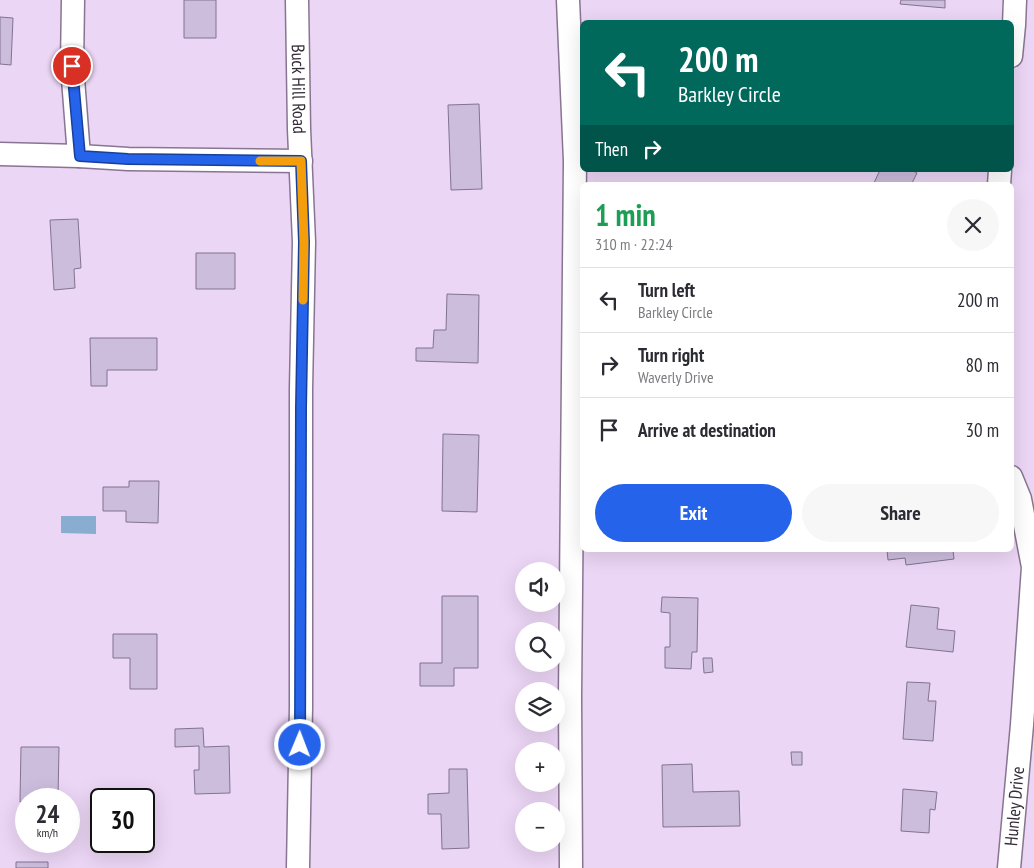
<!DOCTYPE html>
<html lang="en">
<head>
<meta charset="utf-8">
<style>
	:root { --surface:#fff; --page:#f7f7f7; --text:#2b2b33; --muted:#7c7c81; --line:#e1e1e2; --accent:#2563eb }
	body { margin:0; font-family:"PT Sans Narrow",sans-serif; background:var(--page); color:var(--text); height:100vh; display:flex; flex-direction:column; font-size:19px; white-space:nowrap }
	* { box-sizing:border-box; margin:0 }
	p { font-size:16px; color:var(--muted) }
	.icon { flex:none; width:28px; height:28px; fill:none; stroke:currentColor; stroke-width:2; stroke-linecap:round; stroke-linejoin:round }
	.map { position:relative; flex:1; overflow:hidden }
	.panel { position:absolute; left:580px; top:182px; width:434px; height:370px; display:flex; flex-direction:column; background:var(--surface); border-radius:8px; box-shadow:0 5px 20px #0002 }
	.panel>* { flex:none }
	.top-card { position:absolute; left:580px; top:20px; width:434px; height:152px; border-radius:8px; box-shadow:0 5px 20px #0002; background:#00695c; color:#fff; overflow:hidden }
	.buttons { position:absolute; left:515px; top:562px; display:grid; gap:10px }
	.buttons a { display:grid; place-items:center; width:50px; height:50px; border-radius:50%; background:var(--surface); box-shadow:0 5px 20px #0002; font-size:25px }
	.speed { position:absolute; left:15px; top:788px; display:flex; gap:10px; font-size:25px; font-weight:700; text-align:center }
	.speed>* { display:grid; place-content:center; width:65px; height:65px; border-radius:50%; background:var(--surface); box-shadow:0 5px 20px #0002; line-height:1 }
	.speed small { font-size:12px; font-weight:400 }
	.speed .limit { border:2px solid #111; border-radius:8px; background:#fff; color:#111 }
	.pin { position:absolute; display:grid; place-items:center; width:42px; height:42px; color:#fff; margin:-21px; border:2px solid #fff; border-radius:50%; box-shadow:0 1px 5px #0007 }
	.me { position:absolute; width:55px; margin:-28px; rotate:1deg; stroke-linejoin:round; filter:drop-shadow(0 0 4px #0008) }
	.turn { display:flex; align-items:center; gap:18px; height:105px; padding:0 15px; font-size:22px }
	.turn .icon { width:65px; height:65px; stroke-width:2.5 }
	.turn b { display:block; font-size:35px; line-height:42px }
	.then { display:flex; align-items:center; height:48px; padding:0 15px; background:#0003; gap:10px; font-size:19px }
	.round { display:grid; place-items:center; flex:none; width:52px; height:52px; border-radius:26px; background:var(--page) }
	.summary { display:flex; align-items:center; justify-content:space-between; height:85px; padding:0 15px }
	h1 { font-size:30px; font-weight:700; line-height:38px; color:#1e9e55 }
	.action { display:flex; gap:10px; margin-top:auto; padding:10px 15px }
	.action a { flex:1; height:58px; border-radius:30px; background:var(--accent); color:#fff; font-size:20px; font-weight:700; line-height:58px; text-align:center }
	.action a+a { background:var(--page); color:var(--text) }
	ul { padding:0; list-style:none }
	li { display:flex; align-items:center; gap:15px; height:65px; padding:0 15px; border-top:1px solid var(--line) }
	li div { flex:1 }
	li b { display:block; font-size:19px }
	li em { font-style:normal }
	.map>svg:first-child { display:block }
	.water { fill:#89acd1 }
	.building { fill:#ccbddd; stroke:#827391 }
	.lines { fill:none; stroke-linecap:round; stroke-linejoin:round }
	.minor-casing { stroke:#887591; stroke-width:25 }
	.minor { stroke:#fff; stroke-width:22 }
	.route-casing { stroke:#184099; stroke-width:12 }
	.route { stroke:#2563eb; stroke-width:9 }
	.slow { stroke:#f59e0b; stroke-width:9 }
	.labels { text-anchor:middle; stroke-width:4.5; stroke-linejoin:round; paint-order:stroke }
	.street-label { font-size:18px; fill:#352c38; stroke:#fff }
</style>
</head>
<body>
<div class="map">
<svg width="1034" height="868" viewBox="0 0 1034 868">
	<rect width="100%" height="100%" fill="#ebd6f5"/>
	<path class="water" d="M 61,516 L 96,516 L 96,534 L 61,533 Z"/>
	<path class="building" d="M 184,0 L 216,0 L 216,38 L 184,38 Z
		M 901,0 L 945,0 L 945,8 L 900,4 Z
		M 0,17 L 13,18 L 11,65 L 0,64 Z
		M 479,104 L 482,189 L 451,190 L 448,105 Z
		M 880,170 L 911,170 L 917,173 L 911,185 L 873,185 Z
		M 78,219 L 81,268 L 74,269 L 75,288 L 54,290 L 50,220 Z
		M 196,253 L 235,253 L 235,289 L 196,289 Z
		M 447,294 L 479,295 L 478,363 L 416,361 L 416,348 L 433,348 L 434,330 L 446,330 Z
		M 90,338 L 157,338 L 157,370 L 107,370 L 107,386 L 91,386 Z
		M 443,434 L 479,435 L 477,512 L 442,511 Z
		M 129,481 L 159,481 L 158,523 L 126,522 L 126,511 L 103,511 L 103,487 L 129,487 Z
		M 887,550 L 953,550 L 954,559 L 906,565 L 905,558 L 888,560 Z
		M 442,596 L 478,596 L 478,668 L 454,668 L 454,686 L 420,686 L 420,663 L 442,663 Z
		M 662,597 L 698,598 L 697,652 L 692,652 L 691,669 L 665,668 L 665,647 L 670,647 L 670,613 L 661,612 Z
		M 911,605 L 939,608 L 937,629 L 955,631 L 953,652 L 906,647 Z
		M 113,634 L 157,634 L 157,689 L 130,689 L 130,658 L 113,658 Z
		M 703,658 L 712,658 L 713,672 L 704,673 Z
		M 907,682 L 930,683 L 928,701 L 936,701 L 933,741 L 903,739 Z
		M 203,728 L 204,747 L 229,746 L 230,793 L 195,794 L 194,770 L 199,770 L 199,746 L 175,747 L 175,729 Z
		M 21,747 L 59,747 L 58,799 L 26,799 L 26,802 L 20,802 Z
		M 791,752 L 802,752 L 802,765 L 792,765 Z
		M 692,764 L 693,792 L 739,791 L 740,826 L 663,827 L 662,765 Z
		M 449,769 L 467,769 L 469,848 L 442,849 L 441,814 L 428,814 L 428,794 L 449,793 Z
		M 903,789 L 937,792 L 935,810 L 930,809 L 929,833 L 901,831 Z
		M 16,862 L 48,862 L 48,868 L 16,868 Z"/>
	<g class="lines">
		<g class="minor-casing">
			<g id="minor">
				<path d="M 73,0 L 72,66 L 79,156"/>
				<path id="s1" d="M 297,0 L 299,129 L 304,242 L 301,389 L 301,707 L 298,868"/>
				<path d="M 568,0 L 575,161 L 570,697 L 571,868"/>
				<path d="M 1011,56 L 1014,25 L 1015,0"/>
				<path d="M 0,154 L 79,156 L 128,159 L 301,161"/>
				<path d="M 999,185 L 1000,170"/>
				<path id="s2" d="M 1009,868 L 1022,725 L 1033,567 L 1020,499 L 1011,477"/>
			</g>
		</g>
		<use href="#minor" class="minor"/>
	</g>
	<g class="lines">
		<g class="route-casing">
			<path id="route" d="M 72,66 L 80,156 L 128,159 L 301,161 L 304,242 L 301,408 L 300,745"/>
		</g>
		<use href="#route" class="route"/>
		<path class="slow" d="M 260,161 L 301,161 L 304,242 L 303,300"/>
	</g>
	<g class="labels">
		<g class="street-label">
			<text dy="6" stroke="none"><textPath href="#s1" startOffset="89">Buck Hill Road</textPath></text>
			<text dy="6" stroke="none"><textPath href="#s2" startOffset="62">Hunley Drive</textPath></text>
		</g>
	</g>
</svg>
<div class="buttons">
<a><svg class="icon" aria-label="sound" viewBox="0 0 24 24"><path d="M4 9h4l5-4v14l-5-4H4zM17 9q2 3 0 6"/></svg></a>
<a><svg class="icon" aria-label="search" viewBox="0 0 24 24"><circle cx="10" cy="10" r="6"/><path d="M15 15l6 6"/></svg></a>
<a><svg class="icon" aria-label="layers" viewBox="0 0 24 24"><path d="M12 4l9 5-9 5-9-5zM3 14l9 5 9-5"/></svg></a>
<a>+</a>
<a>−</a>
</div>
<div class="speed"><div>24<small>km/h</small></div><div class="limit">30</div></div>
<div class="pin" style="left:72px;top:66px;background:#d93025"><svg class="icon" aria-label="arrive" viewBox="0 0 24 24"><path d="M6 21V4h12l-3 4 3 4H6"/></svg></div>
<svg class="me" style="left:300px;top:745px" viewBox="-20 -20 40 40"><circle r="17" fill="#2563eb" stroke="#fff" stroke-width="3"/><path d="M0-11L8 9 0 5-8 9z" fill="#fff"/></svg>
<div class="top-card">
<div class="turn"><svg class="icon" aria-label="left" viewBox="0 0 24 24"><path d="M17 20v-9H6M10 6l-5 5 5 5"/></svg><div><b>200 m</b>Barkley Circle</div></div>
<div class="then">Then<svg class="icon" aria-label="right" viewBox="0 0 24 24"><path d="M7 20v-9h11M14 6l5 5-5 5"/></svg></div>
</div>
<section class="panel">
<div class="summary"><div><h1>1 min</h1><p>310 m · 22:24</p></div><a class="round"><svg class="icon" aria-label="close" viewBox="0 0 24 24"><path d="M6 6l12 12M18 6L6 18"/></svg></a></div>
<ul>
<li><svg class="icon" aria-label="left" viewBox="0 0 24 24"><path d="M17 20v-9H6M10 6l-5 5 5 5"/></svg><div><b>Turn left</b><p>Barkley Circle</p></div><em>200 m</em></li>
<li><svg class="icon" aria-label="right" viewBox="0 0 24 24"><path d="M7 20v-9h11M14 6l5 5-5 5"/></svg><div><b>Turn right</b><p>Waverly Drive</p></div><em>80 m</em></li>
<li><svg class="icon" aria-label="arrive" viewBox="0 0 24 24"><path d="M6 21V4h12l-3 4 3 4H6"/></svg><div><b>Arrive at destination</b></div><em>30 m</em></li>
</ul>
<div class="action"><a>Exit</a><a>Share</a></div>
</section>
</div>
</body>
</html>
